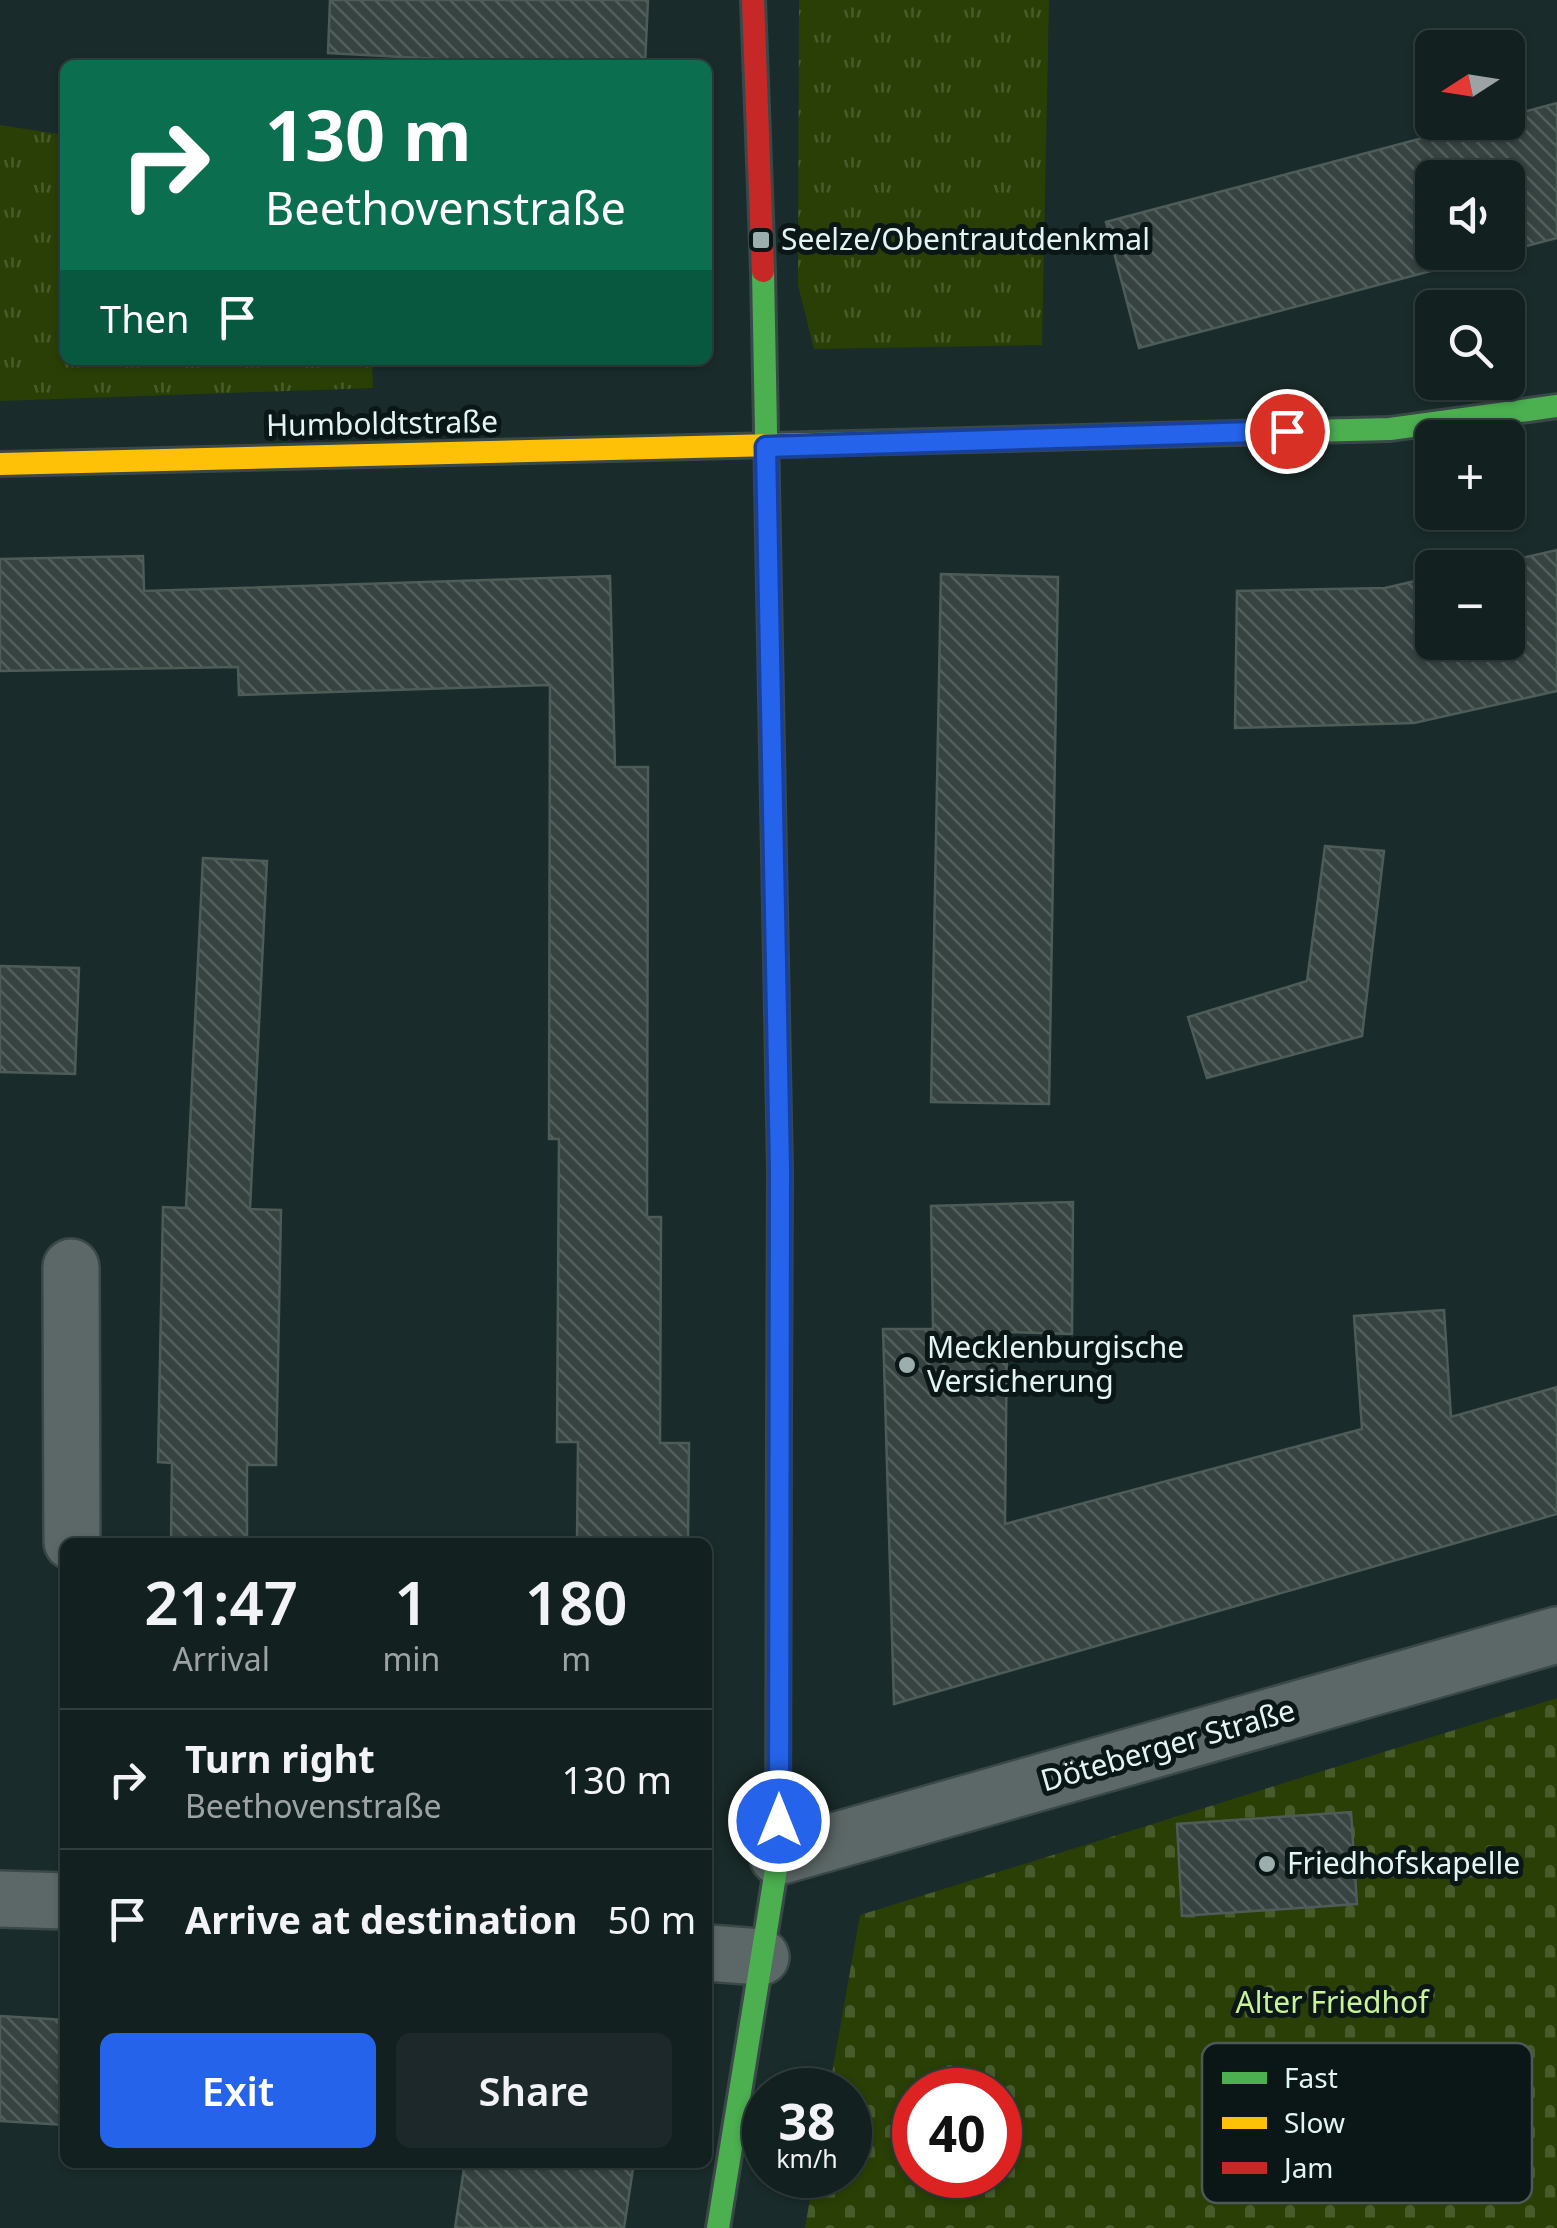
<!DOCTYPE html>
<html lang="en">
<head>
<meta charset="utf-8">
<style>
	:root { --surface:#132020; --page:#1c2829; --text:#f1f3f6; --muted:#9da3a5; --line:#323e3e; --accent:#2563eb }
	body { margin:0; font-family:"Noto Sans",sans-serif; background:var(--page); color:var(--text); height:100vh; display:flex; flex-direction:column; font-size:38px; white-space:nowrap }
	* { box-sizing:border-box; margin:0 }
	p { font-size:32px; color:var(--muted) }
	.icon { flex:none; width:55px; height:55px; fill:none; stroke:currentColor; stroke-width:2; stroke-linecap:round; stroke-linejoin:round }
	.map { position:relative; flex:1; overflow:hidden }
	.sheet { position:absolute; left:60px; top:1538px; width:652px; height:630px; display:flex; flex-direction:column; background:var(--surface); border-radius:15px; box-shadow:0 2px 8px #0004,0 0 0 2px var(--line) }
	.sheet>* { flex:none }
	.banner { position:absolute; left:60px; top:60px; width:652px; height:305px; border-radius:15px; box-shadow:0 2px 8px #0004,0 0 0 2px var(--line); background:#0b6e4f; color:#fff; overflow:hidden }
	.needle { width:65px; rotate:258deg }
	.fabs { position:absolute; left:1415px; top:30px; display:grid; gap:20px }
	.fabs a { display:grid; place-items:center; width:110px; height:110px; border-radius:15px; background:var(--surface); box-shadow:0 2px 8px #0004,0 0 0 2px var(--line); font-size:50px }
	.speed { position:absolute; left:742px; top:2068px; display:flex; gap:20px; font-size:50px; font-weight:700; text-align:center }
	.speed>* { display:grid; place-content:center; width:130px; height:130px; border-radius:50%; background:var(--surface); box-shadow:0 2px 8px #0004,0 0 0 2px var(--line); line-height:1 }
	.speed small { font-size:25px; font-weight:400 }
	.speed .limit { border:15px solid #d22; background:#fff; color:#111 }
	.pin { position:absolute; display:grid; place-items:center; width:85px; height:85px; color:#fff; margin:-42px; border:5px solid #fff; border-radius:50%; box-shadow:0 2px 10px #0007 }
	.me { position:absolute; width:110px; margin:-55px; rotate:0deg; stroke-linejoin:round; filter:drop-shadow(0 0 8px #0008) }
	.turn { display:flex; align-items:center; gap:35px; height:210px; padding:0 40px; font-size:45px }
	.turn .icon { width:130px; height:130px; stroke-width:2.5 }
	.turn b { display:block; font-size:70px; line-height:85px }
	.then { display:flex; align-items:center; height:95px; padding:0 40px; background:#0003; gap:20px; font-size:38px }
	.eta { display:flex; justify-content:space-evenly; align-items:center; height:170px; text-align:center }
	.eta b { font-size:60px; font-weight:600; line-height:70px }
	.action { display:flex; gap:20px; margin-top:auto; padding:20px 40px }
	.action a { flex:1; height:115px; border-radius:15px; background:var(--accent); color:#fff; font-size:40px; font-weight:600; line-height:115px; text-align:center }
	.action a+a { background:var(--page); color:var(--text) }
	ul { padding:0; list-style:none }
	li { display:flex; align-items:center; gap:30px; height:140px; padding:0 40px; border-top:2px solid var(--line) }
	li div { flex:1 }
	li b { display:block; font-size:38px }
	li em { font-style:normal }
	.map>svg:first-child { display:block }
	.grass { fill:url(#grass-tufts) }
	.cemetery { fill:url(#cemetery-stones); fill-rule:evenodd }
	.building { fill:url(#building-back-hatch); stroke:#4e5c58; stroke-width:2.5 }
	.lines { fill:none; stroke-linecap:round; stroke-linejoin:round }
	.street-casing { stroke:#3a4847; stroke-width:60 }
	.fast-casing { stroke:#3a4847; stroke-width:28 }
	.slow-casing { stroke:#3a4847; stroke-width:28 }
	.jam-casing { stroke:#3a4847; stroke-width:28 }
	.street { stroke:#5c6867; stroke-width:55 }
	.fast { stroke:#4caf50; stroke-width:22 }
	.slow { stroke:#ffc107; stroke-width:22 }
	.jam { stroke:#c62828; stroke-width:22 }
	.route-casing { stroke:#184099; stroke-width:25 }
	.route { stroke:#2563eb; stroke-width:18 }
	.poi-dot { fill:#9caead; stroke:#0a1716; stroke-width:4 }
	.labels { text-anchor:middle; stroke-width:10; stroke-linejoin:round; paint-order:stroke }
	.poi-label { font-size:30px; fill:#e3f5f3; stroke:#0a1716; text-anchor:start }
	.street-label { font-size:30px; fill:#e3f5f3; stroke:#0a1716 }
	.park-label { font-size:30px; fill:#caf395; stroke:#0a1716 }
	.key { fill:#0a1716; stroke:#4b5a58; stroke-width:2.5 }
	.key-label { font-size:28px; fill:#e3f5f3 }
</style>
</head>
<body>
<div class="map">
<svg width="1557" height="2228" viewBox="0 0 1557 2228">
	<defs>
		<pattern id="grass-tufts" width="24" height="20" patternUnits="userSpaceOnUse" patternTransform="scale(2.5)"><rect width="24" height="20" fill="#293f06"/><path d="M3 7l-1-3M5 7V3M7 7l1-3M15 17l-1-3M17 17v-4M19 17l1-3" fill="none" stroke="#485b2b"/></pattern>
		<pattern id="cemetery-stones" width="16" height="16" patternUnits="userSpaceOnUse" patternTransform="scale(2.5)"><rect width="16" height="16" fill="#293f06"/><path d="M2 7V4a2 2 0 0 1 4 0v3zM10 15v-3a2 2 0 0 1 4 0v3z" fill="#485b2b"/></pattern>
		<pattern id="building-back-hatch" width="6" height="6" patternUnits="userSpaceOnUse" patternTransform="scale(2.5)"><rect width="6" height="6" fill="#364340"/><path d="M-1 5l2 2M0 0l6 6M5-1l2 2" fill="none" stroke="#535f5c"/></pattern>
	</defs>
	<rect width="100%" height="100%" fill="#192b2a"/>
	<path class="grass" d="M 799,0 L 1049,0 L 1042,345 L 814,349 L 798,285 Z
		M 0,125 L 65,135 L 65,360 L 372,360 L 373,388 L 0,401 Z"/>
	<path class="cemetery" d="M 1557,1698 L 1557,2228 L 805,2228 L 814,2175 L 850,2175 L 850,2090 L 829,2090 L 860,1915 ZM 915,2090 L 1000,2090 L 1000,2175 L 915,2175 Z"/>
	<path class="building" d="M 330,0 L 648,0 L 645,65 L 554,65 L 328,53 Z
		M 1557,103 L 1557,238 L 1508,251 L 1508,178 L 1432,178 L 1432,252 L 1503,252 L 1139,348 L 1106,222 L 1483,122 L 1508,122 L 1508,116 Z
		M 1557,550 L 1557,691 L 1414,723 L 1235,728 L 1237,591 L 1385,588 L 1432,577 L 1432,642 L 1508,642 L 1508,568 L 1478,568 Z
		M 143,556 L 144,591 L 610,576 L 615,767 L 648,767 L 647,1217 L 661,1217 L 660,1443 L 689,1443 L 688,1542 L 577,1542 L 578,1442 L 557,1442 L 559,1139 L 549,1139 L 550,685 L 239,695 L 238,667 L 0,671 L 0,559 Z
		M 941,574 L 1058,577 L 1049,1104 L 931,1102 Z
		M 1325,846 L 1384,851 L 1362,1036 L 1207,1078 L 1188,1017 L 1307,981 Z
		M 203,858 L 267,861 L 250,1209 L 281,1210 L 276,1465 L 247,1465 L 247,1542 L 171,1542 L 172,1463 L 158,1462 L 163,1207 L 186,1208 Z
		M 0,966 L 79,968 L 75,1074 L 0,1072 Z
		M 1073,1202 L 1072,1334 L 1007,1332 L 1005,1524 L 1362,1429 L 1354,1316 L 1444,1310 L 1451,1417 L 1557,1387 L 1557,1514 L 894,1704 L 883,1329 L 933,1329 L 931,1206 Z
		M 1351,1812 L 1357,1904 L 1182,1916 L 1177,1824 Z
		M 0,2016 L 65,2020 L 65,2125 L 0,2121 Z
		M 465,2162 L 634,2162 L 624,2228 L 455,2228 Z"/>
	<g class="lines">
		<g class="street-casing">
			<path id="street" d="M 71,1267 L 72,1542
				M 778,1857 L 1557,1635
				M 0,1899 L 65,1901
				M 708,1953 L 761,1957"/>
		</g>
		<g class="fast-casing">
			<path id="fast" d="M 763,271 L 772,750
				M 812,444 L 1390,429 L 1557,406
				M 718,2228 L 778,1857 L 779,1422"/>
		</g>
		<g class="slow-casing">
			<path id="slow" d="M 0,464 L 812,444
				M 772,750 L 780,1170 L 779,1422"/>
		</g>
		<g class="jam-casing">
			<path id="jam" d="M 753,0 L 763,271"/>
		</g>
		<use href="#street" class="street"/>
		<use href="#fast" class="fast"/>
		<use href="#slow" class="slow"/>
		<use href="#jam" class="jam"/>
	</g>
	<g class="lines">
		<g class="route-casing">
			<path id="route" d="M 779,1821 L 780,1170 L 766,447 L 1287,431"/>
		</g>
		<use href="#route" class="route"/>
	</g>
	<g class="poi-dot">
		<rect x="751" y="230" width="20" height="20" rx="5"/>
		<circle cx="907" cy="1365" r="10"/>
		<circle cx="1267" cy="1864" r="10"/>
	</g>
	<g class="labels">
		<g class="poi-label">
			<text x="781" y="250">Seelze/Obentrautdenkmal</text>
			<text x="927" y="1358">Mecklenburgische<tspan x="927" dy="34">Versicherung</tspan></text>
			<text x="1287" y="1874">Friedhofskapelle</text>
		</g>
		<g class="street-label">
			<text transform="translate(382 424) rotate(-1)" y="10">Humboldtstraße</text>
			<text transform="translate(1168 1746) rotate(-16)" y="10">Döteberger Straße</text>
		</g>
		<g class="park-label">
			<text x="1332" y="2013">Alter Friedhof</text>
		</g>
	</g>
	<rect x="1202" y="2043" width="330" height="160" rx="15" class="key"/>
	<rect x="1222" y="2072" width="45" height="12" fill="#4caf50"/>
	<rect x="1222" y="2117" width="45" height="12" fill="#ffc107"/>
	<rect x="1222" y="2162" width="45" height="12" fill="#c62828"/>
	<g class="key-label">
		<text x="1284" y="2088">Fast</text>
		<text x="1284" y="2133">Slow</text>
		<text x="1284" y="2178">Jam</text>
	</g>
</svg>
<div class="fabs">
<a><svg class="needle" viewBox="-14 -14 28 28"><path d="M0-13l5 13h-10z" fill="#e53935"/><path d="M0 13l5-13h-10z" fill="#9da3a5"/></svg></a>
<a><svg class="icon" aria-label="sound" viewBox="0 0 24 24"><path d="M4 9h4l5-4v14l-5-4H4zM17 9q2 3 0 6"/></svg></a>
<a><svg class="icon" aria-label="search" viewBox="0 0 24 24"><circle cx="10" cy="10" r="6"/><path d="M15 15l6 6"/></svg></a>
<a>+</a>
<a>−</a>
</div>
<div class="speed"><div>38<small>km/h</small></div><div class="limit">40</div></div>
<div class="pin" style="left:1287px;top:431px;background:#d93025"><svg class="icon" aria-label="arrive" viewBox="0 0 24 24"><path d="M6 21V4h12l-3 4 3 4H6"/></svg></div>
<svg class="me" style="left:779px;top:1821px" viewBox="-20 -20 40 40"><circle r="17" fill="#2563eb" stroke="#fff" stroke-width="3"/><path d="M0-11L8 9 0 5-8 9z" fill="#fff"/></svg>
<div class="banner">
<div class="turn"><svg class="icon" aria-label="right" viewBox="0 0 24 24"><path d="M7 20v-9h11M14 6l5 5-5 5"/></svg><div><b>130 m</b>Beethovenstraße</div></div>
<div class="then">Then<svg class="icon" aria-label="arrive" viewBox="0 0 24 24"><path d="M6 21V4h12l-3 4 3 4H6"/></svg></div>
</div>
<section class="sheet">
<div class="eta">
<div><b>21:47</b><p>Arrival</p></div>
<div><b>1</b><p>min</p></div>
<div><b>180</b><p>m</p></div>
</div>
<ul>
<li><svg class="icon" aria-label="right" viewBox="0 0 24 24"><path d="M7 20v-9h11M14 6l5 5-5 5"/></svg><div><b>Turn right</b><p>Beethovenstraße</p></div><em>130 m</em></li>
<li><svg class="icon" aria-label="arrive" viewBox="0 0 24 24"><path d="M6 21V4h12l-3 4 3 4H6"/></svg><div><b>Arrive at destination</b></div><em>50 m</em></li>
</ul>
<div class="action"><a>Exit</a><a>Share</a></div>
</section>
</div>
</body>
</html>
